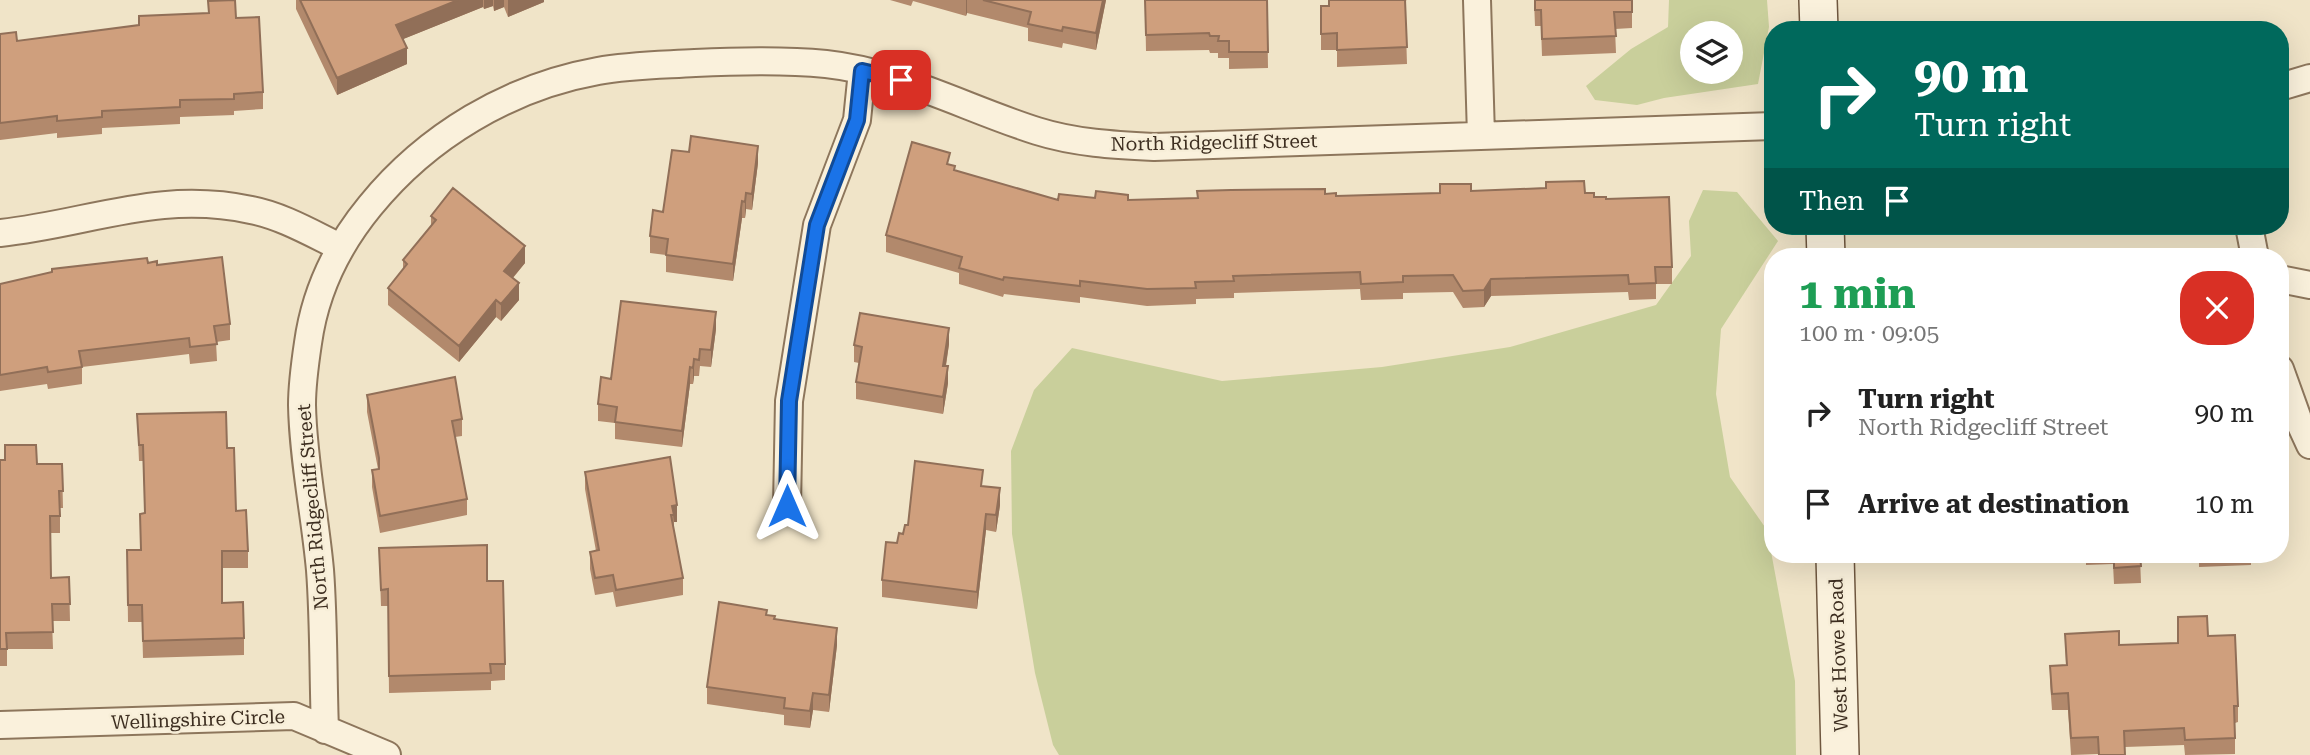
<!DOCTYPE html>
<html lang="en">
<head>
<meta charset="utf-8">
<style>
	:root { --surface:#fff; --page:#f6f6f6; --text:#222; --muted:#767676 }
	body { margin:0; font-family:"Roboto Serif",serif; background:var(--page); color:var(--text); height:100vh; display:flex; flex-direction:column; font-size:26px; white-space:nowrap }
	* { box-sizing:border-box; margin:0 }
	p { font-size:23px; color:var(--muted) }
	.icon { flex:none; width:38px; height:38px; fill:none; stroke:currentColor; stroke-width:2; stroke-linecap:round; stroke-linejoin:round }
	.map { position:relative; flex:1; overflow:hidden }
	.drawer { position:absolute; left:1764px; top:248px; width:525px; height:315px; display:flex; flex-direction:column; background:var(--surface); border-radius:28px; box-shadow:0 7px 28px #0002 }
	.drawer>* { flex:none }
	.banner { position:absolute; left:1764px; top:21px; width:525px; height:214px; border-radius:28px; box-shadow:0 7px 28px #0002; background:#00695c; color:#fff; overflow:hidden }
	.tools { position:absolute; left:1680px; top:21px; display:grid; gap:14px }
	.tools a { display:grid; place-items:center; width:63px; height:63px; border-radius:50%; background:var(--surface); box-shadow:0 7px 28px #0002; font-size:35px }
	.pin { position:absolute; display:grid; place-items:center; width:60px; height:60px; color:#fff; margin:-30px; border-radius:14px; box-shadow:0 4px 10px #0006 }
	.me { position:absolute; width:77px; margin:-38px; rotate:0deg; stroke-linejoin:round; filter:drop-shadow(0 0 5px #0008) }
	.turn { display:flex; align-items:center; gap:24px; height:147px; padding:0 35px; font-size:32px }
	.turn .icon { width:91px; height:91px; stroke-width:2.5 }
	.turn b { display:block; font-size:49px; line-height:60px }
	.then { display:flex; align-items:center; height:66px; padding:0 35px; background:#0003; gap:14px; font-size:26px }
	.round { display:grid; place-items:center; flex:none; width:74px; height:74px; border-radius:28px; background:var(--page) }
	.head { display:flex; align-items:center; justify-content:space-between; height:119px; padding:0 35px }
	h1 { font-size:42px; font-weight:700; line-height:52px; color:#1e9e55 }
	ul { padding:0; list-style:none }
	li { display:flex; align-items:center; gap:21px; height:91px; padding:0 35px }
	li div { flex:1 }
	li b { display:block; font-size:26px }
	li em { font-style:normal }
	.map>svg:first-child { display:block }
	.green { fill:#c9cf9b; fill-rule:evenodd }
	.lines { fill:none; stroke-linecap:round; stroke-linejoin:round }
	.minor-casing { stroke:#8d765c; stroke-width:30 }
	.secondary-casing { stroke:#6f573f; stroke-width:40 }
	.minor { stroke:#faf1dc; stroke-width:26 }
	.secondary { stroke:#faf1dc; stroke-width:37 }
	.wall { fill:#b2896c }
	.shaded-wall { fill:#916f58 }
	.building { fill:#cf9f7d; stroke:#916f58; stroke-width:2 }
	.route-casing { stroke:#114b97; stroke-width:18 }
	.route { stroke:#1a73e8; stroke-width:12 }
	.labels { text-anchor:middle; stroke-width:5; stroke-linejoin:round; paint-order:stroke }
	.street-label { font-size:19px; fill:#3d2e20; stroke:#f7eed8 }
</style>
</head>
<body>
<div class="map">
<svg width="2310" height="755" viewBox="0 0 2310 755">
	<rect width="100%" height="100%" fill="#f0e4c8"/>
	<path class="green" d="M 1669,0 L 1767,0 L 1769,27 L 1758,84 L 1664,98 L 1637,105 L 1595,100 L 1586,86 L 1631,49 L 1668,27 ZM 1692,33 L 1731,33 L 1731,72 L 1692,72 Z
		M 1703,190 L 1737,192 L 1778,241 L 1721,329 L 1716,394 L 1730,477 L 1767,530 L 1795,681 L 1796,755 L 1059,755 L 1053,745 L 1035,673 L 1012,534 L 1011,451 L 1034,390 L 1072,348 L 1222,381 L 1382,367 L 1510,347 L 1656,305 L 1691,256 L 1689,221 Z"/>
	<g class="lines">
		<g class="minor-casing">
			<path id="minor" d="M 1477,0 L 1481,136
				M 2280,87 L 2310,78
				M 2249,226 L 2255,257
				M 0,233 C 88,224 158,190 251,210 C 282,216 311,233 340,247
				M 2280,279 L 2310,285
				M 2280,369 L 2298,419 L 2310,445
				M 787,506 L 789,401 L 817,225 L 857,120 L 862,71
				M 0,725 L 294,716 L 387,755
				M 325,730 C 323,677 324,623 320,570 C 315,515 303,460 302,405 C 302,385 305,363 308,343 C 315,292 338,245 370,206 C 427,136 509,87 598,71 C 630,65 662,65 695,63 C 738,61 783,60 826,64 C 901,72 967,109 1037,131 C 1075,143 1114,145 1154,147 L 1773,126"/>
		</g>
		<g class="secondary-casing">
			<path id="secondary" d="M 1818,0 L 1819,30
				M 1825,226 L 1826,257
				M 1835,555 L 1840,755"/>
		</g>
		<use href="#minor" class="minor"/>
		<use href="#secondary" class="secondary"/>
	</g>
	<path class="wall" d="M 296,0 L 544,0 L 544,2 L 508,17 L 504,7 L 494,11 L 493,6 L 484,9 L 483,7 L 403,39 L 407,64 L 337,95 L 296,9 Z
		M 890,0 L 1106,0 L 1096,50 L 1063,43 L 1062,48 L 1028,41 L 1028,28 L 967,13 L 966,16 L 913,1 L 911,6 Z
		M 1145,0 L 1267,0 L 1268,68 L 1229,69 L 1229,58 L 1218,58 L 1218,53 L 1210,53 L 1209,50 L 1146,51 Z
		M 1328,0 L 1407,0 L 1405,1 L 1407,64 L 1337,67 L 1337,50 L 1321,50 L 1321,6 L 1328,6 Z
		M 1534,0 L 1632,0 L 1632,28 L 1615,29 L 1616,53 L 1542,56 L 1541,26 L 1535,26 Z
		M 208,1 L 236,18 L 263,92 L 263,109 L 234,111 L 234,115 L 180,117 L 180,124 L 102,128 L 102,134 L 57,138 L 57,133 L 0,140 L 0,34 L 17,41 L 139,25 L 208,13 Z
		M 758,163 L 752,210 L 746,209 L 745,218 L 742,218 L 733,281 L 666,272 L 666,255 L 650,253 L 650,236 L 663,212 Z
		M 950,165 L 955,171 L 1058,200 L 1095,198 L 1128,200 L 1325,194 L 1336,196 L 1440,193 L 1471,191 L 1585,193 L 1594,197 L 1606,199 L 1672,267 L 1672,284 L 1656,284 L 1656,299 L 1629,300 L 1628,292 L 1491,296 L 1484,307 L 1463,308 L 1453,292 L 1403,293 L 1403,299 L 1361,300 L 1360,289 L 1234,293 L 1234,298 L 1196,299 L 1196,304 L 1147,306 L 1080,297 L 1080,303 L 1004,294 L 1003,297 L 959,284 L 959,273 L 886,252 L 886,235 Z
		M 431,216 L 525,263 L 513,278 L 519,300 L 501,321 L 496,317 L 459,362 L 388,305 L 388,288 L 403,269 L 403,260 L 431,227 Z
		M 148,263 L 157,265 L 230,324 L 230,340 L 216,342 L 217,361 L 190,364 L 189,354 L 82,367 L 82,384 L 48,389 L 47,384 L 0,391 L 0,284 L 52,273 L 52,269 Z
		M 716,329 L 711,367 L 700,366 L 699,376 L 694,376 L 693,384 L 690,384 L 682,447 L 615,439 L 615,423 L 598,421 L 598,404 L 611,379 Z
		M 949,344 L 946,366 L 948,383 L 943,414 L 856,399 L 856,382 L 859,363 L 854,362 L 854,345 Z
		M 367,395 L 462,419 L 462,436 L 455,437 L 467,499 L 467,515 L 380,533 L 372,487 L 372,470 L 378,469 L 367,412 Z
		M 137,414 L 227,448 L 236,511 L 248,551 L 248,568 L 222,568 L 222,603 L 244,638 L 244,655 L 143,658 L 142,622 L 128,622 L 127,550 L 141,550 L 140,514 L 145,513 L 143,461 L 139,461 Z
		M 670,457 L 677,522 L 674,522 L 674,530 L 683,578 L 683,595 L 616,607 L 613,592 L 595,595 L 590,569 L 590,552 L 596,551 L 585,489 L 585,472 Z
		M 0,460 L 37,464 L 62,464 L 63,508 L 60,508 L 60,533 L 50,533 L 51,578 L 69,577 L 70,621 L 52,621 L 53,649 L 7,649 L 7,666 L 0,666 Z
		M 983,486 L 1000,505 L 996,532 L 986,530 L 977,609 L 882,597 L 882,580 L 897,543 L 908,525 Z
		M 379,548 L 487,581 L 505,664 L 505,680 L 491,681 L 491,690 L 389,693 L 388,606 L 381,606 Z
		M 2086,555 L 2251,555 L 2251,565 L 2199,567 L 2199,555 L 2140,558 L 2141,583 L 2114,584 L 2113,564 L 2086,565 Z
		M 767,615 L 837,645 L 829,712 L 813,710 L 810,728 L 784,725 L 784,715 L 707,704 L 707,687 Z
		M 2065,634 L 2119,645 L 2178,643 L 2208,636 L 2238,706 L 2238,722 L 2235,723 L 2235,754 L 2185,755 L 2184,745 L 2125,747 L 2125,755 L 2098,755 L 2098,754 L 2071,755 L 2068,710 L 2052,710 L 2050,682 L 2050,666 L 2066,665 Z"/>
	<path class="shaded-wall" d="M 458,0 L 483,0 L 483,7 L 396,42 L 396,25 Z
		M 484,0 L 493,0 L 493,6 L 484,9 Z
		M 494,0 L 504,0 L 504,7 L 494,11 Z
		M 508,0 L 544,0 L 544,2 L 508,17 Z
		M 966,0 L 967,0 L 967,13 L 966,16 Z
		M 1103,0 L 1106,0 L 1096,50 L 1096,33 Z
		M 407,48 L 407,64 L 337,95 L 337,78 Z
		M 758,146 L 758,163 L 752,210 L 752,194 Z
		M 746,193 L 746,209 L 745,218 L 745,202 Z
		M 742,201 L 742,218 L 733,281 L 733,264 Z
		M 525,246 L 525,263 L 504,288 L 504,271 Z
		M 1491,279 L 1491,296 L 1484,307 L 1484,290 Z
		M 519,283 L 519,300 L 501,321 L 501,304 Z
		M 496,300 L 496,317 L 459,362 L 459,346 Z
		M 716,312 L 716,329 L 711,367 L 711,350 Z
		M 949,328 L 949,344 L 943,383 L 943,366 Z
		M 694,359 L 694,376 L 693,384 L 693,368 Z
		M 948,366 L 948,383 L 943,414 L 943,397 Z
		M 690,367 L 690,384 L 682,447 L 682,431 Z
		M 1000,488 L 1000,505 L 996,532 L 996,515 Z
		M 677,505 L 677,522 L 674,522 L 672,506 Z
		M 986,514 L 986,530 L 977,609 L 977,592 Z
		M 837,628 L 837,645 L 829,712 L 829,695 Z
		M 813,693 L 813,710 L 810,728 L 810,711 Z"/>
	<path class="building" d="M 235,0 L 236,18 L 259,17 L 263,92 L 234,94 L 234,99 L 180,100 L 180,107 L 102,111 L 102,117 L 57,121 L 57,116 L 0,123 L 0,34 L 16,32 L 17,41 L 139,25 L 139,16 L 209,13 L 208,1 Z
		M 300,0 L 458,0 L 396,25 L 407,48 L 337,78 Z
		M 983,0 L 1103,0 L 1096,33 L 1063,27 L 1062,31 L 1028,24 L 1031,12 Z
		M 1145,0 L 1267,0 L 1268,52 L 1229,52 L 1229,41 L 1218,41 L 1219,36 L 1210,36 L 1209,33 L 1146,35 Z
		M 1329,0 L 1405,0 L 1407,47 L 1337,50 L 1337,33 L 1321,34 L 1321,6 L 1329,6 Z
		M 1535,0 L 1632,0 L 1632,12 L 1614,12 L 1616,36 L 1542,39 L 1541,10 L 1535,10 Z
		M 691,136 L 758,146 L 752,194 L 746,193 L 745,202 L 742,201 L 733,264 L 666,255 L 668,239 L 650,236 L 653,210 L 663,212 L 672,150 L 689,152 Z
		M 912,142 L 950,153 L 947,164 L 955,166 L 954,170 L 1058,200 L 1059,194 L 1095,198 L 1096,191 L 1128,195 L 1128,200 L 1198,198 L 1197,191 L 1231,190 L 1325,189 L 1325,194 L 1336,193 L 1336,196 L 1440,193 L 1440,184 L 1471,184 L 1471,191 L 1546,188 L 1546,182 L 1584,181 L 1585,193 L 1594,193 L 1594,197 L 1606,197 L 1606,199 L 1669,197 L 1672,267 L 1655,267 L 1656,283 L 1629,284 L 1628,275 L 1491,279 L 1484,290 L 1463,291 L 1453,275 L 1403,276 L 1403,282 L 1361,284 L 1360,272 L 1233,276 L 1234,281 L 1195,282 L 1196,288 L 1147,289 L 1080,281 L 1080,286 L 1004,277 L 1003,280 L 959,268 L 962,257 L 886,235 Z
		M 453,188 L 525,246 L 504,271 L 519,283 L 501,304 L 496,300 L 459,346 L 388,288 L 407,264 L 403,260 L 436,220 L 431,216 Z
		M 222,257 L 230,324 L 214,326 L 217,344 L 190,347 L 189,338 L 79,351 L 82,367 L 48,372 L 47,367 L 0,375 L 0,284 L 52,272 L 52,269 L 147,258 L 148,263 L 157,261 L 157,265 Z
		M 621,301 L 716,312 L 711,350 L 700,349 L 699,360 L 694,359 L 693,368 L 690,367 L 682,431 L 615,422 L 617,407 L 598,404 L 601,377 L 611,379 Z
		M 860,313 L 949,328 L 943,366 L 948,366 L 943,397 L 856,382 L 862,347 L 854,345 Z
		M 455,377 L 462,419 L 452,421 L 467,499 L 380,516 L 372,470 L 379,469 L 379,458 L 367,395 Z
		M 226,412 L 227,448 L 234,448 L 236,511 L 246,510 L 248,551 L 222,551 L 222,603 L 243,602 L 244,638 L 143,641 L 142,605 L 128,605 L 127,550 L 141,550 L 140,514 L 145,513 L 143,445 L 139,445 L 137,414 Z
		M 5,445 L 36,445 L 37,464 L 62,464 L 63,491 L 59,491 L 60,516 L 50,516 L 51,578 L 69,577 L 70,604 L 52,604 L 53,632 L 6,633 L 7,649 L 0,649 L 0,460 L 5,460 Z
		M 670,457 L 677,505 L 672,506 L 674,515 L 671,515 L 683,578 L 616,590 L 613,575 L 595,578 L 590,552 L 599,550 L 585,472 Z
		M 915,461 L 983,470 L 981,486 L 1000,488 L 996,515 L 986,514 L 977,592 L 882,580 L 886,542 L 897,543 L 899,533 L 903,534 L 905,525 L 908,525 Z
		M 487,545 L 487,581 L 503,581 L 505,664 L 490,664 L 491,673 L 389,676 L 388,589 L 381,590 L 379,548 Z
		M 2114,555 L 2140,555 L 2141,566 L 2114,568 Z
		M 719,602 L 767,610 L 766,615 L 775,616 L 774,619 L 837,628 L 829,695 L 813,693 L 810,711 L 784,708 L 785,698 L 707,687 Z
		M 2207,616 L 2208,636 L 2235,635 L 2238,706 L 2234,706 L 2235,738 L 2185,740 L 2184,728 L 2124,731 L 2125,755 L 2099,755 L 2098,737 L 2071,738 L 2068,693 L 2052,694 L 2050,666 L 2067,665 L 2065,634 L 2119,631 L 2119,645 L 2178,643 L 2178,617 Z"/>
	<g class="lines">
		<g class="route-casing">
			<path id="route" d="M 787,506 L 789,401 L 817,225 L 857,120 L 862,71 L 901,80"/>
		</g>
		<use href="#route" class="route"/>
	</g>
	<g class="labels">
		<g class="street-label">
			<text transform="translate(1214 142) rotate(-1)" y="7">North Ridgecliff Street</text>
			<text transform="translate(312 507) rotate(-95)" y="7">North Ridgecliff Street</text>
			<text transform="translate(1838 655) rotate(-92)" y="7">West Howe Road</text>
			<text transform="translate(198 719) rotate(-2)" y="7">Wellingshire Circle</text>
		</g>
	</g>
</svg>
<div class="tools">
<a><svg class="icon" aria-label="layers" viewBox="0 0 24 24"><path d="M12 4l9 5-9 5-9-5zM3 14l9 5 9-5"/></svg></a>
</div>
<div class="pin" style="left:901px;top:80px;background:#d93025"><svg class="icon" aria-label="arrive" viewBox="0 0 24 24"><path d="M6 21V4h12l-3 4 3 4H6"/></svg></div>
<svg class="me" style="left:787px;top:506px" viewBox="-20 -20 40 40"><path d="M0-17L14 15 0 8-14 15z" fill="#1a73e8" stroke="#fff" stroke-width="4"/></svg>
<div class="banner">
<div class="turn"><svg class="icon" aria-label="right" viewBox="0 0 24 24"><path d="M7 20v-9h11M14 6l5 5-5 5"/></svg><div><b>90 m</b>Turn right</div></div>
<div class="then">Then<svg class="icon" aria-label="arrive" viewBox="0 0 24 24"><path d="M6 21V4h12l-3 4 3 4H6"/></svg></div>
</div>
<section class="drawer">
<div class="head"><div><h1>1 min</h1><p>100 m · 09:05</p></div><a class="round" style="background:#d93025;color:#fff"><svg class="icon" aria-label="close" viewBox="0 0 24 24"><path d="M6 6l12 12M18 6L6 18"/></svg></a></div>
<ul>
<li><svg class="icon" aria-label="right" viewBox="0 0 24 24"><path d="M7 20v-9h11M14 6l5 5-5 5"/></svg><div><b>Turn right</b><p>North Ridgecliff Street</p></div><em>90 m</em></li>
<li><svg class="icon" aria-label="arrive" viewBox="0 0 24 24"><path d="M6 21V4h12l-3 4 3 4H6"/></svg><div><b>Arrive at destination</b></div><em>10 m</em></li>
</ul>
</section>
</div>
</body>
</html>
